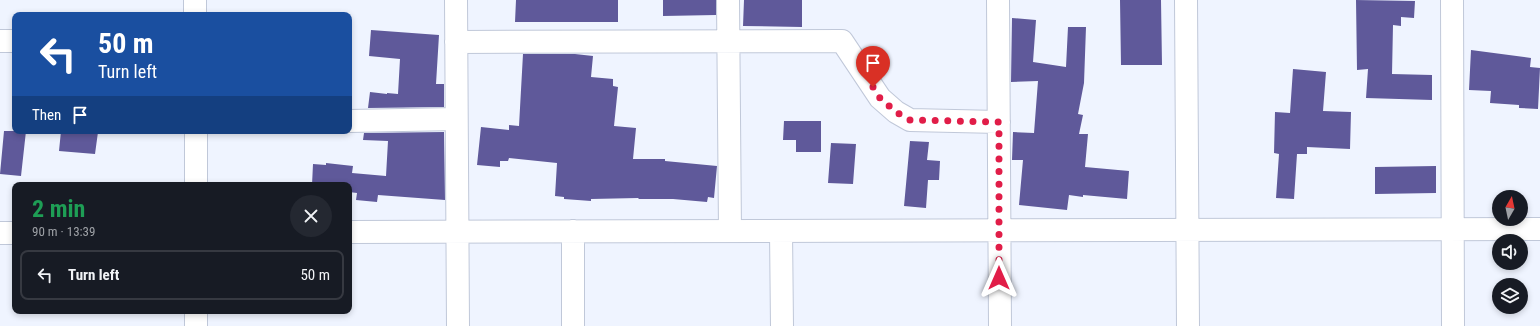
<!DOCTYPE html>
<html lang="en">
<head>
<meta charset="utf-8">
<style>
	:root { --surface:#171b24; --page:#242831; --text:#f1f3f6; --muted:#9ea1a6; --line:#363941 }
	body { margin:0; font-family:"Roboto Condensed",sans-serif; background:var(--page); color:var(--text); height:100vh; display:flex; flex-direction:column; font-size:15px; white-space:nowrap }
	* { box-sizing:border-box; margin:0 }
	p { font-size:13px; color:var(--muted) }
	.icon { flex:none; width:22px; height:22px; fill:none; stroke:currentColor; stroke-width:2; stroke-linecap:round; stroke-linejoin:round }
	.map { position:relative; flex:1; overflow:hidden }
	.sheet { position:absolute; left:12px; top:182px; width:340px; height:132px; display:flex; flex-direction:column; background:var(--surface); border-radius:8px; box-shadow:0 2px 6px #0003 }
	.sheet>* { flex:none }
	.top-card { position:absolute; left:12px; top:12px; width:340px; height:122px; border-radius:8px; box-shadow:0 2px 6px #0003; background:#1a4fa0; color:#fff; overflow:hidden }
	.needle { width:26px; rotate:9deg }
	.tools { position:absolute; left:1492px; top:190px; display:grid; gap:8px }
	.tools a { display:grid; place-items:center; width:36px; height:36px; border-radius:50%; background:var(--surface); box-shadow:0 2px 6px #0003; font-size:20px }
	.pin { position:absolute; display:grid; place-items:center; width:34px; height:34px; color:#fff; margin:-41px -17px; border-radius:50% 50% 50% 0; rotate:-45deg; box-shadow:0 0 4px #0007 }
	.pin .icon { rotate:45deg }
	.me { position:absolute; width:44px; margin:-22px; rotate:0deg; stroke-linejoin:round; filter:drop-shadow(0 0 3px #0008) }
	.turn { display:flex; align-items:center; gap:14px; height:84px; padding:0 20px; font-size:18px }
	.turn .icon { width:52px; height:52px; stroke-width:2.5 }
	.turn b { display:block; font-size:28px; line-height:34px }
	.then { display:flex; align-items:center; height:38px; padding:0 20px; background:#0003; gap:8px; font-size:15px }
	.round { display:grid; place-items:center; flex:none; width:42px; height:42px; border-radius:21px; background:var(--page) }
	.head { display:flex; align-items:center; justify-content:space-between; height:68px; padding:0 20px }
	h1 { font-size:24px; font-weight:700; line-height:30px; color:#1e9e55 }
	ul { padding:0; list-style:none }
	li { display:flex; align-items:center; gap:12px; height:50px; margin:0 8px 6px; padding:0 12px; border:2px solid var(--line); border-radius:8px }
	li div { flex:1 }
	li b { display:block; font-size:15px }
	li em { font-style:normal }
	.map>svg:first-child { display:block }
	.building { fill:#5f599a }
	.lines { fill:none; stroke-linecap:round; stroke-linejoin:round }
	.minor-casing { stroke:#c0c8d9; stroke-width:24 }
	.minor { stroke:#fff; stroke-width:22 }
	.route { stroke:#e11d48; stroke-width:7; stroke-dasharray:0 12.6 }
</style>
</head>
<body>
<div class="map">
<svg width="1540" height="326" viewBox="0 0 1540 326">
	<rect width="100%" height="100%" fill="#eff4ff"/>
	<path class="building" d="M 516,0 L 618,0 L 618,22 L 515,22 Z
		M 663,0 L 716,0 L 716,15 L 663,16 Z
		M 744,0 L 802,0 L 802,27 L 743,26 Z
		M 1120,0 L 1161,0 L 1162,65 L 1121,65 Z
		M 1356,0 L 1415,1 L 1414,18 L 1401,17 L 1401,26 L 1393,25 L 1392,74 L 1432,75 L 1432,100 L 1366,98 L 1368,69 L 1357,70 Z
		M 1012,18 L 1036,20 L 1033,62 L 1066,67 L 1068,27 L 1086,27 L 1084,83 L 1078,114 L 1083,115 L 1079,134 L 1088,134 L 1085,167 L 1129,171 L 1127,199 L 1083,195 L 1083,197 L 1069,195 L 1067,210 L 1019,205 L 1023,160 L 1012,160 L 1013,132 L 1034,133 L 1038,81 L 1011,82 Z
		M 371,30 L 439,35 L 436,84 L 444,84 L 444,107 L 368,108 L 370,92 L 387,94 L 387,93 L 398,94 L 400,59 L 369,56 Z
		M 1471,50 L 1531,58 L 1530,67 L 1540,68 L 1538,109 L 1519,108 L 1519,105 L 1490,103 L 1491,91 L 1469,90 Z
		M 523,54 L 575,54 L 593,56 L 591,77 L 613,79 L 613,86 L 618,87 L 614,126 L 636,128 L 633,159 L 665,159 L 665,161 L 717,166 L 714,198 L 708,197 L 707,202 L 673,199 L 639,199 L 638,198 L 591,199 L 591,201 L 564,199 L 564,197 L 555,196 L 557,163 L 509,158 L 508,161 L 500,161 L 500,167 L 477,165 L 481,127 L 509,130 L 509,125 L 519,126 Z
		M 1293,69 L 1326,72 L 1323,111 L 1351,112 L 1350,149 L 1307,147 L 1307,154 L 1297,154 L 1294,199 L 1276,198 L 1279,154 L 1274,153 L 1275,112 L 1290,113 Z
		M 784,121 L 821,121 L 821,152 L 796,152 L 796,140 L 783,140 Z
		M 4,131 L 26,131 L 21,176 L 0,174 Z
		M 61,131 L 98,132 L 95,154 L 59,151 Z
		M 444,132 L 445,200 L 378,195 L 377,202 L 356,200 L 357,193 L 349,192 L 349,185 L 312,185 L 313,164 L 326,165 L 326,163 L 353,166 L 352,173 L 386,176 L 388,141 L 363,140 L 364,133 Z
		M 910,141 L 929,142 L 927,160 L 940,161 L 939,180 L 928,180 L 926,208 L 904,206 Z
		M 831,143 L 856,144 L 853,184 L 828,183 Z
		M 1436,166 L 1436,193 L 1375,194 L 1375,167 Z"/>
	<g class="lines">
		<g class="minor-casing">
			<path id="minor" d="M 195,0 L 195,15
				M 456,0 L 458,326
				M 728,0 L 730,231
				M 998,0 L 1000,326
				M 1186,0 L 1188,326
				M 1452,0 L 1453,326
				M 0,41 L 15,41
				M 456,42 L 842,41 L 880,98 L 896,112 L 910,120 L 999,122
				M 349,121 L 456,119
				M 196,131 L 196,185
				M 573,231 L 573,326
				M 781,231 L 782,326
				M 349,232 L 1540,229
				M 0,233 L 15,233
				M 196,311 L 196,326"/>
		</g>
		<use href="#minor" class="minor"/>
	</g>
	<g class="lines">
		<path class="route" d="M 873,87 L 880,98 L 896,112 L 910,120 L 999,122 L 999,278"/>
	</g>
</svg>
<div class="tools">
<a><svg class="needle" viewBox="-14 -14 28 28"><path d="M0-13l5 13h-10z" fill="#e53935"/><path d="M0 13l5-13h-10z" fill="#9ea1a6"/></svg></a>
<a><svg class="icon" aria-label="sound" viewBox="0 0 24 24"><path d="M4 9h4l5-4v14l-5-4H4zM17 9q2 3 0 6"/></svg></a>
<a><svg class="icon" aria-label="layers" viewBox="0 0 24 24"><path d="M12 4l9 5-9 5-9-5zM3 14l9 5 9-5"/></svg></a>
</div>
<div class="pin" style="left:873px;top:87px;background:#d93025"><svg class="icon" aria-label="arrive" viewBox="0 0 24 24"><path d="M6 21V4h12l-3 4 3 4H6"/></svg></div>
<svg class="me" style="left:999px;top:278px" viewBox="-20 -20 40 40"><path d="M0-17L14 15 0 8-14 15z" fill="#e11d48" stroke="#fff" stroke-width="4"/></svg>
<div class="top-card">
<div class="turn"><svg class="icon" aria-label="left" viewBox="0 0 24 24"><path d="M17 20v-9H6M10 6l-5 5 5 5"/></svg><div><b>50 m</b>Turn left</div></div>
<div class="then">Then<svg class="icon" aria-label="arrive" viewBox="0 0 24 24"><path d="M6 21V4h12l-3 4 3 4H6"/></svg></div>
</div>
<section class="sheet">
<div class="head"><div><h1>2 min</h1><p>90 m · 13:39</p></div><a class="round"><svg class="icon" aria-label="close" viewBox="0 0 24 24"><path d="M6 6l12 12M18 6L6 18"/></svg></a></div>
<ul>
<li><svg class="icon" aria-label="left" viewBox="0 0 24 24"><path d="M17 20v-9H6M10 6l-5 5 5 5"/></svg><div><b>Turn left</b></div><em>50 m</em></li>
</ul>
</section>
</div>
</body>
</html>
